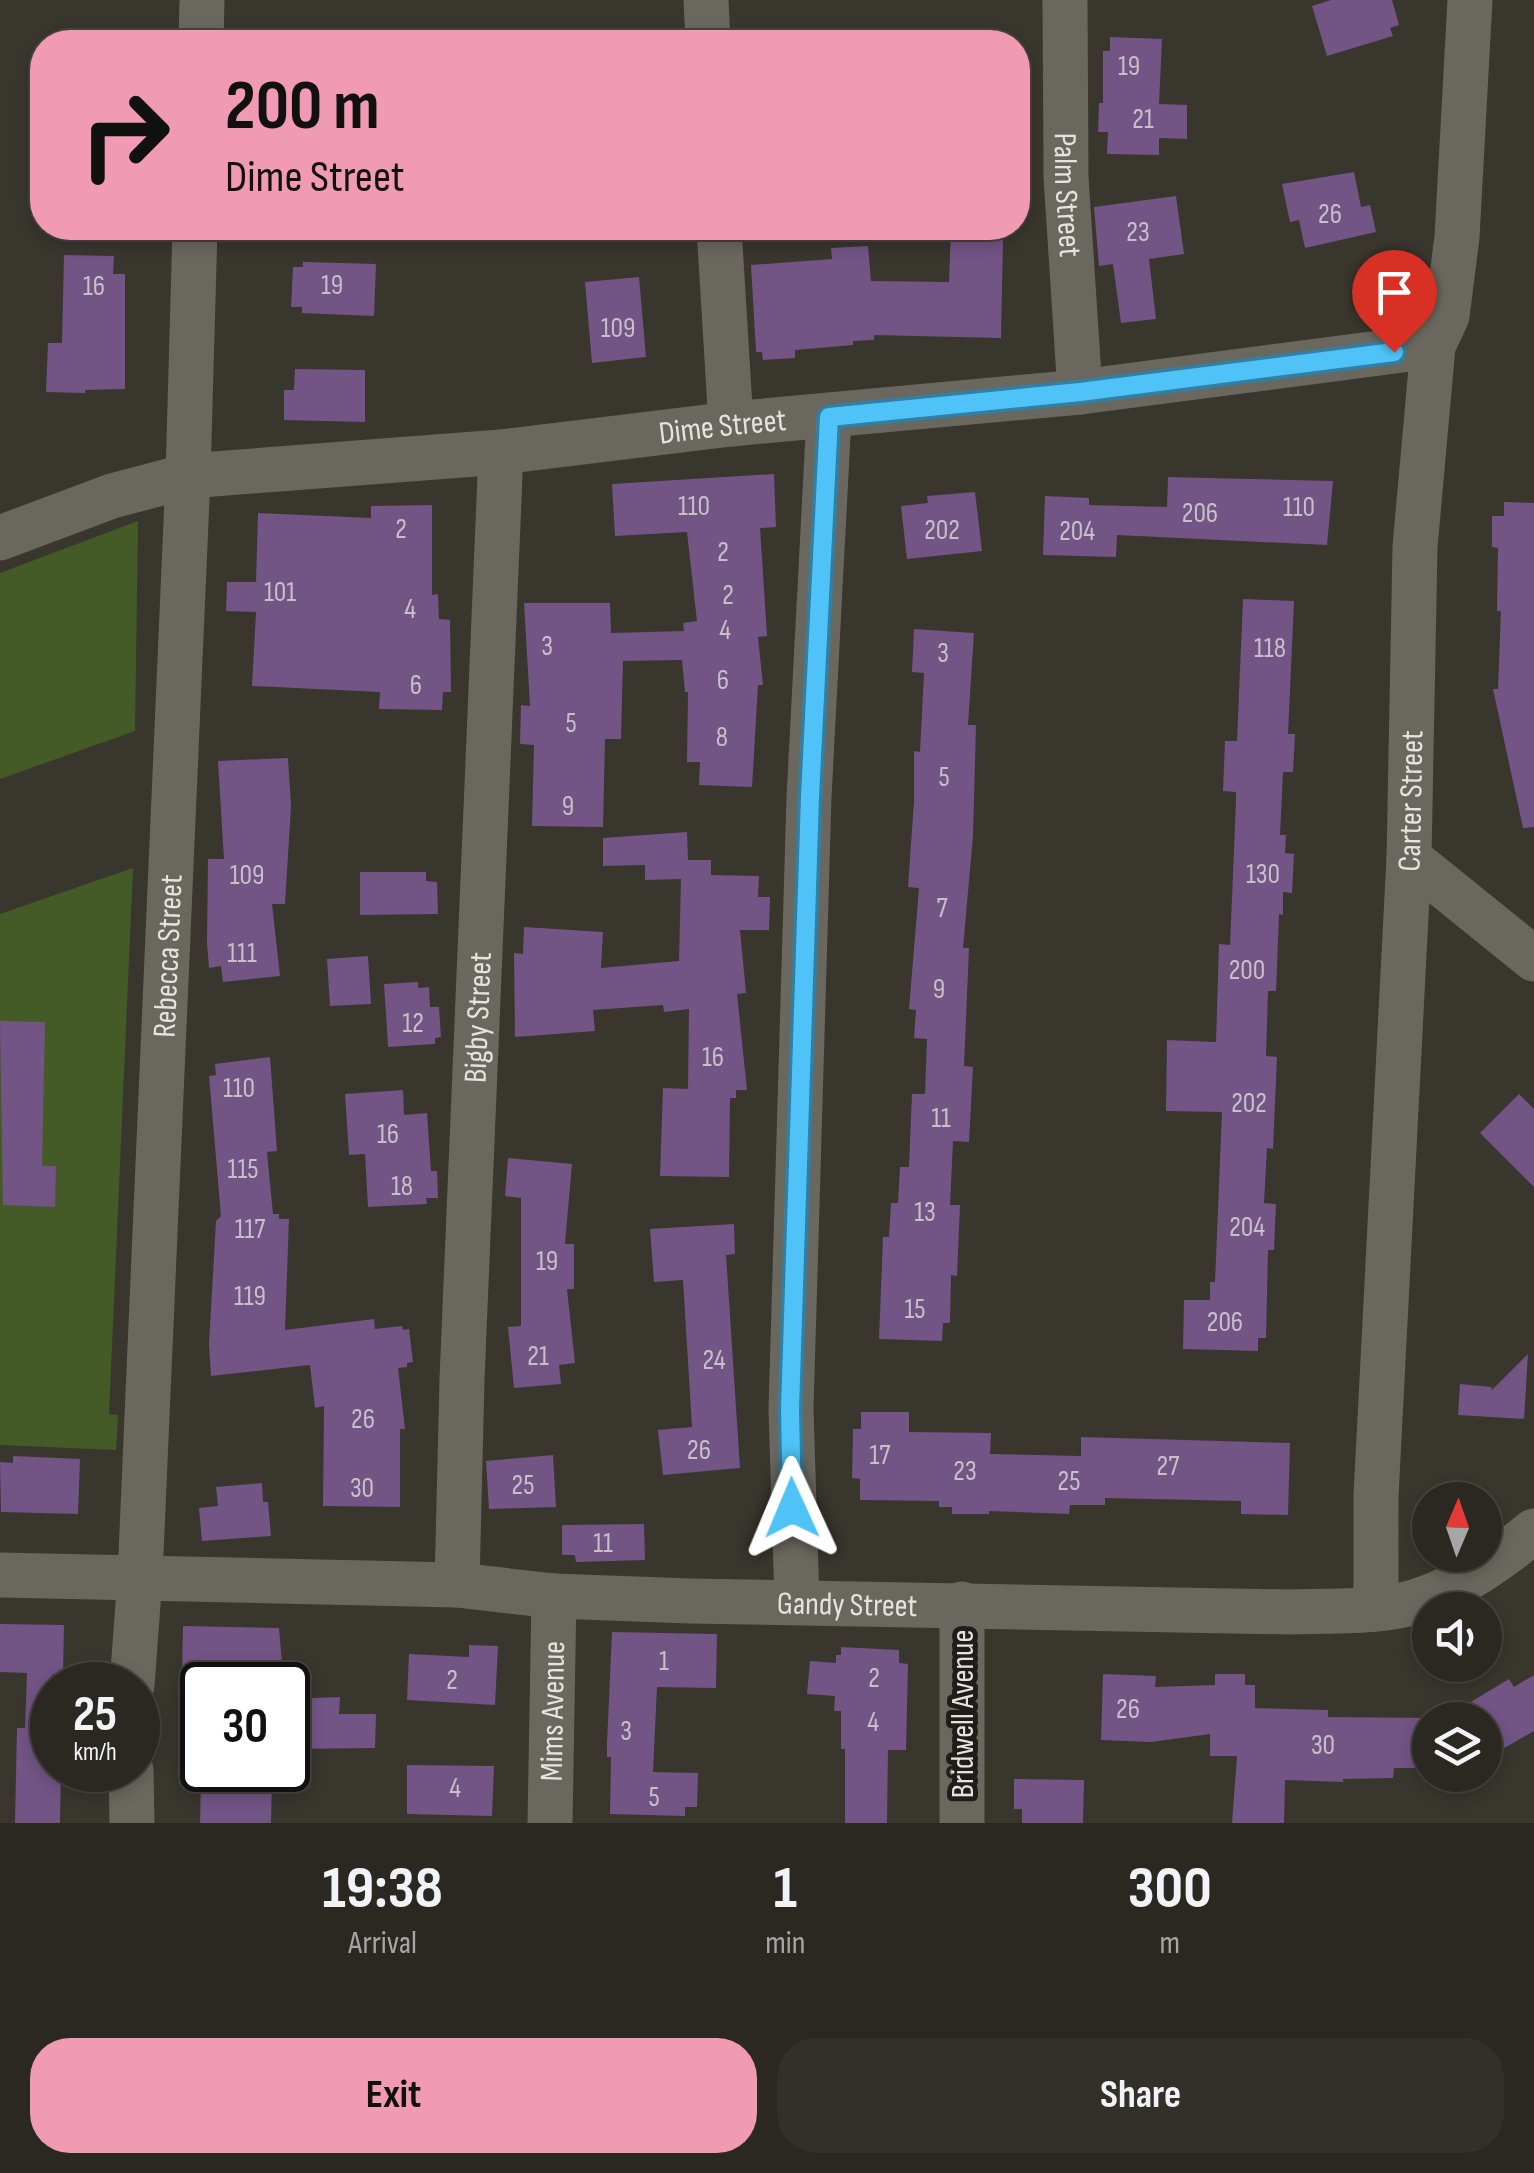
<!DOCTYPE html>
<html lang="en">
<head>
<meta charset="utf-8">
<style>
	:root { --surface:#2b2822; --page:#33302a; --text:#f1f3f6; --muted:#a6a6a5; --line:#474440; --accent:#f19ab4 }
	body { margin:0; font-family:"Sofia Sans Condensed",sans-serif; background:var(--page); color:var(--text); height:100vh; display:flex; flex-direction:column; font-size:38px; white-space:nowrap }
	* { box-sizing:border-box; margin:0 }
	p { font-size:32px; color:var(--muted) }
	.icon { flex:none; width:55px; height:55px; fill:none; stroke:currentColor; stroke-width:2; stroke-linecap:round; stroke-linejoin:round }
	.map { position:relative; height:1823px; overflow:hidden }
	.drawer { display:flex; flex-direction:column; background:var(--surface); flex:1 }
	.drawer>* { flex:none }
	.hud { position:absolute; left:30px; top:30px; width:1000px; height:210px; border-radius:40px; box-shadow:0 5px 15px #0003,0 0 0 2px var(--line); background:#f19ab4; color:#111; overflow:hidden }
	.needle { width:65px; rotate:2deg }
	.tools { position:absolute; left:1412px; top:1482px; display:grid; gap:20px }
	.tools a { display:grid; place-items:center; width:90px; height:90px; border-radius:50%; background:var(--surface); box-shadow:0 5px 15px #0003,0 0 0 2px var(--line); font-size:50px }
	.speed { position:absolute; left:30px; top:1662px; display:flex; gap:20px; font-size:50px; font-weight:700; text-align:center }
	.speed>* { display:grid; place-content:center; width:130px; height:130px; border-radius:50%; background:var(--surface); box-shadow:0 5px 15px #0003,0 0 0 2px var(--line); line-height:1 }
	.speed small { font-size:25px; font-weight:400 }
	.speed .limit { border:5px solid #111; border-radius:15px; background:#fff; color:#111 }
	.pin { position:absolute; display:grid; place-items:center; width:85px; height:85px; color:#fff; margin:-102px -42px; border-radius:50% 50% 50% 0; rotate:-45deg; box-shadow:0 0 10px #0007 }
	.pin .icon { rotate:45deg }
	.me { position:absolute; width:110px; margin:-55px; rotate:359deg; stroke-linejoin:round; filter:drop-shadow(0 0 8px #0008) }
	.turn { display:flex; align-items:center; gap:35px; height:210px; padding:0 30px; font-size:45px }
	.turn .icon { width:130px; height:130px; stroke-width:2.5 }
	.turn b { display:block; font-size:70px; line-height:85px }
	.eta { display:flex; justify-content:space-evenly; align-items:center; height:170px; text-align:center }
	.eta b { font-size:60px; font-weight:700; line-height:70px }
	.button { display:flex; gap:20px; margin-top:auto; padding:20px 30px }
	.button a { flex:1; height:115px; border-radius:40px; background:var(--accent); color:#111; font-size:40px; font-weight:700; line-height:115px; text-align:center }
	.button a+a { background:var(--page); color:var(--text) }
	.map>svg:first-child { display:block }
	.green { fill:#455b27 }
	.building { fill:#725485 }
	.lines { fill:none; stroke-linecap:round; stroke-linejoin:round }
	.minor { stroke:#6a675e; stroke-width:45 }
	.route-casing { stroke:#337fa1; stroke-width:25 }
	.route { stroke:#4fc3f7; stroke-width:18 }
	.labels { text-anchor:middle; stroke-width:10; stroke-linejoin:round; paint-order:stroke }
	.number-label { font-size:28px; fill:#c8bfc8 }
	.street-label { font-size:32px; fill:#e5e3de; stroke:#1f1d1a }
</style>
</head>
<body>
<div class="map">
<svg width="1534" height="1823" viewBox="0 0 1534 1823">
	<rect width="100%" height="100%" fill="#39362e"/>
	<path class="green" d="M 138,521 L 135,731 L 0,779 L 0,573 Z
		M 133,868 L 109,1414 L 118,1415 L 116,1450 L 0,1445 L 0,914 Z"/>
	<path class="building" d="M 1331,0 L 1392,0 L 1399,25 L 1390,28 L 1393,36 L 1327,56 L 1312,6 Z
		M 1110,37 L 1162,39 L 1159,104 L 1187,105 L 1187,139 L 1159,138 L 1159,155 L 1107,154 L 1108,132 L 1098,132 L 1099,103 L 1103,103 L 1103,51 L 1110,51 Z
		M 1354,172 L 1361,207 L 1370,205 L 1376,232 L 1305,248 L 1299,220 L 1290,222 L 1282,184 Z
		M 1176,196 L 1184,254 L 1149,259 L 1156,319 L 1121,323 L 1113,264 L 1099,266 L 1094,207 Z
		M 951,228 L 994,228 L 993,239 L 1003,239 L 1001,338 L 874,335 L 874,340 L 853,341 L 853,345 L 795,350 L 795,358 L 763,360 L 762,352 L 756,352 L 751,265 L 832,259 L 831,248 L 868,246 L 871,281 L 949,282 Z
		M 64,255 L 114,256 L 113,274 L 125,274 L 125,389 L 85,390 L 85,393 L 46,392 L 48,343 L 62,343 Z
		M 303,262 L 376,264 L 374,316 L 302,313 L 302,307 L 291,307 L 293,267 L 303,267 Z
		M 639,277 L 646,357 L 592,363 L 585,282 Z
		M 295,369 L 365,370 L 365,422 L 284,420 L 284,390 L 294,390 Z
		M 774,474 L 776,527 L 760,528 L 767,636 L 758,637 L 763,685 L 758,685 L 752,787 L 699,785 L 700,762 L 687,762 L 688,692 L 685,692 L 682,660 L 623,661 L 621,739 L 605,739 L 603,827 L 532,826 L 534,745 L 520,744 L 521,705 L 530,706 L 524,603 L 610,603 L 611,633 L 684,631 L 683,623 L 697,621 L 687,532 L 615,536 L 612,484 Z
		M 1168,477 L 1333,481 L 1327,545 L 1117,535 L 1116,557 L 1043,555 L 1045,496 L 1089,498 L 1089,505 L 1167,507 Z
		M 975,492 L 982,551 L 907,559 L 901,506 L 928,503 L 927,496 Z
		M 1504,502 L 1534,503 L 1534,827 L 1523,828 L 1493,689 L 1498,689 L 1501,611 L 1497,611 L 1498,548 L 1492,547 L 1492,516 L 1504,516 Z
		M 432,505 L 432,595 L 438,594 L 439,619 L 450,620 L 451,692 L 443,692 L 442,710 L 379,709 L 380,692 L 252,686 L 256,612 L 226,611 L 227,582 L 256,582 L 258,513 L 371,518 L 371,506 Z
		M 1243,599 L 1294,601 L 1288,734 L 1295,734 L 1293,772 L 1283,772 L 1280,835 L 1286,835 L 1285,853 L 1294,854 L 1292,893 L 1283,892 L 1283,915 L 1279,914 L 1276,991 L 1268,991 L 1266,1056 L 1277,1057 L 1273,1149 L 1267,1148 L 1264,1203 L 1276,1204 L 1274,1250 L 1268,1250 L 1266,1338 L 1258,1338 L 1258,1351 L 1183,1349 L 1184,1300 L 1210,1300 L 1210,1282 L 1215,1282 L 1222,1112 L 1166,1111 L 1167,1040 L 1216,1042 L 1219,944 L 1230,945 L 1236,802 L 1236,792 L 1223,791 L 1225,741 L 1237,741 Z
		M 914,629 L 974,633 L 968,725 L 976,725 L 973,836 L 963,948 L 969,948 L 964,1066 L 973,1067 L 969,1142 L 953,1141 L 950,1205 L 960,1205 L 957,1276 L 951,1275 L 950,1323 L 943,1323 L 942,1341 L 879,1339 L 883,1237 L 889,1237 L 891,1203 L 898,1203 L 900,1167 L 909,1167 L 912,1094 L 925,1094 L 927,1039 L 914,1038 L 916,1010 L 909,1009 L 919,888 L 908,887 L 914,801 L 914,751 L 920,752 L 924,673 L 912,672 Z
		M 288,758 L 291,807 L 285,904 L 272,904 L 280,976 L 223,982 L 221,966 L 209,968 L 207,943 L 208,859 L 224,859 L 218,761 Z
		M 687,832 L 688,860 L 711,860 L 711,875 L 759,876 L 758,897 L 770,897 L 769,930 L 740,930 L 746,993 L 737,994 L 747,1090 L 736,1090 L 736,1098 L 730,1098 L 729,1177 L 660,1176 L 663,1088 L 688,1089 L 689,1009 L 664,1012 L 663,1005 L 593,1010 L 595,1031 L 515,1037 L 514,953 L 523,954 L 524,927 L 603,932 L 601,968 L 679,961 L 681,879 L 645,880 L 645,865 L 603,866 L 603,838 Z
		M 360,872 L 426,872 L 426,881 L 437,882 L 438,914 L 360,915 Z
		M 368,956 L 371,1004 L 330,1006 L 327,959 Z
		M 418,982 L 418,988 L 429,987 L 430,1007 L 439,1007 L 441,1037 L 435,1038 L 435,1044 L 388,1047 L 384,984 Z
		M 0,1021 L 45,1022 L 42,1166 L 56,1166 L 55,1207 L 3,1205 Z
		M 270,1057 L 277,1151 L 267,1152 L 273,1214 L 279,1214 L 279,1219 L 289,1219 L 285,1330 L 374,1319 L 375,1329 L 402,1326 L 403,1330 L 409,1329 L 413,1362 L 407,1363 L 407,1367 L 398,1368 L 405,1429 L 400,1429 L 400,1507 L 323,1506 L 324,1406 L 315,1408 L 310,1365 L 211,1376 L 209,1344 L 216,1221 L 221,1216 L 209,1076 L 216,1075 L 215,1064 Z
		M 403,1090 L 404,1115 L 427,1113 L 431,1171 L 437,1171 L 438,1198 L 426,1198 L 427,1204 L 368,1207 L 365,1154 L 349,1155 L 345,1094 Z
		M 1519,1094 L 1534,1109 L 1534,1187 L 1480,1133 Z
		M 508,1158 L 572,1164 L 565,1244 L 574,1244 L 574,1289 L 567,1289 L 575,1363 L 559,1365 L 561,1384 L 514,1388 L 508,1327 L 521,1326 L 521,1198 L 505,1196 Z
		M 734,1224 L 735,1254 L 726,1255 L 740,1468 L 663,1475 L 658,1430 L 692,1427 L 683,1280 L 654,1282 L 650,1229 Z
		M 1528,1354 L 1524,1419 L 1458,1415 L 1460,1384 L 1492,1387 L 1491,1391 Z
		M 861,1412 L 909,1412 L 909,1432 L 991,1433 L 990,1454 L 1081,1456 L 1081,1437 L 1290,1443 L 1288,1515 L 1241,1514 L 1241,1501 L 1105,1498 L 1105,1505 L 1070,1505 L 1069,1514 L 989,1511 L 989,1514 L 952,1514 L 952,1507 L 939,1507 L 939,1501 L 860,1500 L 860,1479 L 852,1478 L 853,1429 L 861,1429 Z
		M 553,1455 L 556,1507 L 489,1509 L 486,1461 Z
		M 13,1456 L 80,1459 L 78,1514 L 1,1512 L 0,1462 L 13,1463 Z
		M 262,1483 L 263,1502 L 268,1502 L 271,1536 L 202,1541 L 199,1508 L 218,1506 L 216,1487 Z
		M 644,1524 L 645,1560 L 576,1562 L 575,1555 L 562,1555 L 562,1525 Z
		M 0,1624 L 64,1625 L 63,1674 L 52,1674 L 52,1770 L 61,1770 L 60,1823 L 15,1823 L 17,1728 L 25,1728 L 27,1673 L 0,1672 Z
		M 183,1626 L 279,1628 L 283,1675 L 182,1672 Z
		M 612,1632 L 717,1634 L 716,1688 L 657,1687 L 653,1772 L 698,1773 L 697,1807 L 685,1807 L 685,1816 L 610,1814 L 611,1757 L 607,1757 L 607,1743 Z
		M 469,1645 L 498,1646 L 495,1705 L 407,1700 L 409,1654 L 469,1657 Z
		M 841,1647 L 899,1650 L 899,1663 L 908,1664 L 906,1750 L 888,1750 L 887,1823 L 845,1823 L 845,1749 L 841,1749 L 841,1711 L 834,1711 L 835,1696 L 807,1694 L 810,1661 L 836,1663 L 836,1655 L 841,1655 Z
		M 1103,1674 L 1156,1676 L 1155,1687 L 1215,1685 L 1215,1674 L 1245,1674 L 1245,1685 L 1255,1685 L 1255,1708 L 1328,1710 L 1328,1717 L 1430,1718 L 1430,1768 L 1394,1768 L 1393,1778 L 1343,1779 L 1343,1782 L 1285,1780 L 1284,1823 L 1232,1823 L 1237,1756 L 1210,1756 L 1210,1734 L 1151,1742 L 1101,1740 Z
		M 1534,1675 L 1534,1731 L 1485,1759 L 1485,1720 L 1441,1720 L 1509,1679 L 1514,1687 Z
		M 340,1697 L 339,1714 L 376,1714 L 375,1748 L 288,1749 L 288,1699 Z
		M 407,1765 L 494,1766 L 492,1816 L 407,1814 Z
		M 201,1778 L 272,1780 L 271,1823 L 200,1823 Z
		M 1014,1779 L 1084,1780 L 1083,1823 L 1022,1823 L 1022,1809 L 1014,1809 Z"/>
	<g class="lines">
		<g class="minor">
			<path d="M 706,0 L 708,42"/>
			<path id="s1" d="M 1065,0 L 1066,177 L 1080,392"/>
			<path d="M 201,42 L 202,0"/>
			<path d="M 719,228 L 731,424"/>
			<path id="s2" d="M 0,538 L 112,496 L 188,476 L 501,452 L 731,424 L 1080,392 L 1433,346"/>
			<path d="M 1409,858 L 1534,959"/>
			<path id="s3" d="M 0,1575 L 457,1585 L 554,1596 L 690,1601 L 1292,1612 C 1335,1610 1386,1614 1426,1598 C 1465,1584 1502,1557 1534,1531"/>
			<path id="s4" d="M 457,1585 L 462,1379 L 501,452"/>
			<path d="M 797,1602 L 791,1409 L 809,797 L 829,417"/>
			<path id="s5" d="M 1376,1608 L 1376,1496 L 1409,858 L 1415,547 L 1433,346 L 1447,316 L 1457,237 L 1470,0"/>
			<path id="s6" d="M 132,1685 L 140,1577 L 188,476 L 195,228"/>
			<path d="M 131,1770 L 132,1823"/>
			<path id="s7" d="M 550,1823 L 554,1596"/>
			<path d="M 962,1823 L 962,1604"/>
		</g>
	</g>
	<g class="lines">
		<g class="route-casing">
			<path id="route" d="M 792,1508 L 790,1409 L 810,797 L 829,417 L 1080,392 L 1394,352"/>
		</g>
		<use href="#route" class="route"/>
	</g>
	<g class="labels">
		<g class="number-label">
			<text x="1129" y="75">19</text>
			<text x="1143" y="128">21</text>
			<text x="1330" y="223">26</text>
			<text x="1138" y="241">23</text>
			<text x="332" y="294">19</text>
			<text x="94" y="295">16</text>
			<text x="618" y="337">109</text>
			<text x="694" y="515">110</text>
			<text x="1299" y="516">110</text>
			<text x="1200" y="522">206</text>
			<text x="401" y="538">2</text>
			<text x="942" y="539">202</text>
			<text x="1077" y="540">204</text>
			<text x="723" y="561">2</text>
			<text x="280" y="601">101</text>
			<text x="728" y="604">2</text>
			<text x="410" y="618">4</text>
			<text x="725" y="639">4</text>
			<text x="547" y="655">3</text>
			<text x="1270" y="657">118</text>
			<text x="943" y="662">3</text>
			<text x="723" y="689">6</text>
			<text x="416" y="694">6</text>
			<text x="571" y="732">5</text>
			<text x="722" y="746">8</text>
			<text x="944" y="786">5</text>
			<text x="568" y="815">9</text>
			<text x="1263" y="883">130</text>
			<text x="247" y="884">109</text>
			<text x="942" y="917">7</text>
			<text x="242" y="962">111</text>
			<text x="1247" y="979">200</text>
			<text x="939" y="998">9</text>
			<text x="413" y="1032">12</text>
			<text x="713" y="1066">16</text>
			<text x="239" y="1097">110</text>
			<text x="1249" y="1112">202</text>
			<text x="941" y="1127">11</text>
			<text x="388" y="1143">16</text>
			<text x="243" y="1178">115</text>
			<text x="402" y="1195">18</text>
			<text x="925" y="1221">13</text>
			<text x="1247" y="1236">204</text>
			<text x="250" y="1238">117</text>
			<text x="547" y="1270">19</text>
			<text x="250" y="1305">119</text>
			<text x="915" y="1318">15</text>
			<text x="1225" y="1331">206</text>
			<text x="538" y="1365">21</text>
			<text x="714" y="1369">24</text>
			<text x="363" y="1428">26</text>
			<text x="699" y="1459">26</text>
			<text x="880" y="1464">17</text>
			<text x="1168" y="1475">27</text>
			<text x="965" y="1480">23</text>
			<text x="1069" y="1490">25</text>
			<text x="523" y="1494">25</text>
			<text x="362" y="1497">30</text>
			<text x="603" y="1552">11</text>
			<text x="664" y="1670">1</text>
			<text x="874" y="1687">2</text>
			<text x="452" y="1689">2</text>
			<text x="1128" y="1718">26</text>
			<text x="873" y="1731">4</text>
			<text x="626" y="1740">3</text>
			<text x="1323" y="1754">30</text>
			<text x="455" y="1797">4</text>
			<text x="654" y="1806">5</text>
		</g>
		<g class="street-label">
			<text dy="11" stroke="none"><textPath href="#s1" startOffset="195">Palm Street</textPath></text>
			<text dy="11" stroke="none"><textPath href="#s2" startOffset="735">Dime Street</textPath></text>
			<text dy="11" stroke="none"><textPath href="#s5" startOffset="808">Carter Street</textPath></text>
			<text dy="11" stroke="none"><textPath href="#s6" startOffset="730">Rebecca Street</textPath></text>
			<text dy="11" stroke="none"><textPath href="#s4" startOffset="568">Bigby Street</textPath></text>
			<text dy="11" stroke="none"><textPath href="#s3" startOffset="848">Gandy Street</textPath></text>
			<text dy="11" stroke="none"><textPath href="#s7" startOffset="112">Mims Avenue</textPath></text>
			<text transform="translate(962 1714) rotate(-90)" y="11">Bridwell Avenue</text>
		</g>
	</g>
</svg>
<div class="tools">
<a><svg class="needle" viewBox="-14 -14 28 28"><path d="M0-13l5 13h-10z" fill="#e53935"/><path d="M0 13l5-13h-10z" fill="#a6a6a5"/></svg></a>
<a><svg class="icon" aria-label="sound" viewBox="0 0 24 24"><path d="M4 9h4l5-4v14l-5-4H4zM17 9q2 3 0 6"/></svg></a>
<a><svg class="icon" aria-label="layers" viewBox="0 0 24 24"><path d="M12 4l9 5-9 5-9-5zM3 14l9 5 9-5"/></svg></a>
</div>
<div class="speed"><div>25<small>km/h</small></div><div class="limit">30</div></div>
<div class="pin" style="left:1394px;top:352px;background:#d93025"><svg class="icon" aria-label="arrive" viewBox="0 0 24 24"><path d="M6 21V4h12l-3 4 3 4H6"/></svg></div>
<svg class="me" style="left:792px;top:1508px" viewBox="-20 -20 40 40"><path d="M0-17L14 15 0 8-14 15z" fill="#4fc3f7" stroke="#fff" stroke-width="4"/></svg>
<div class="hud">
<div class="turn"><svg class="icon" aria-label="right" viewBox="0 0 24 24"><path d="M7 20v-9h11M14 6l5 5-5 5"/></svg><div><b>200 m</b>Dime Street</div></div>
</div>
</div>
<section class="drawer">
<div class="eta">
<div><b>19:38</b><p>Arrival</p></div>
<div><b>1</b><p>min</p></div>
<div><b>300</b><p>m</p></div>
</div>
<div class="button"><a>Exit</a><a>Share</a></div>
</section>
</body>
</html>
